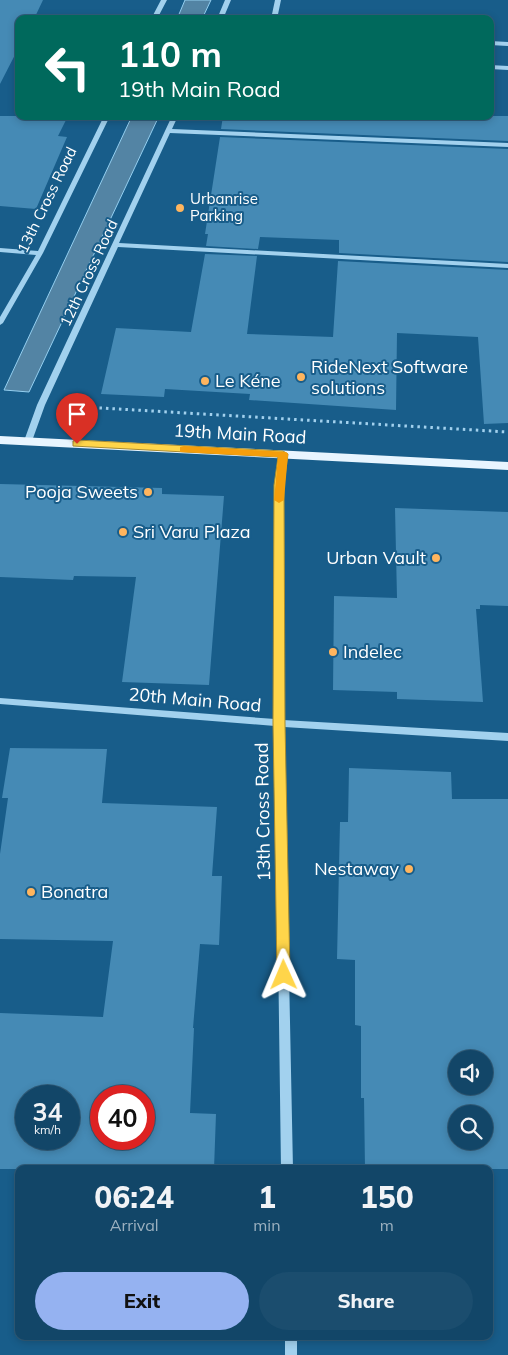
<!DOCTYPE html>
<html lang="en">
<head>
<meta charset="utf-8">
<style>
	:root { --surface:#124668; --page:#1b4d6e; --text:#f1f3f6; --muted:#9cb1c0; --line:#315e7c; --accent:#95b2f1 }
	body { margin:0; font-family:Mulish,sans-serif; background:var(--page); color:var(--text); height:100vh; display:flex; flex-direction:column; font-size:19px; white-space:nowrap }
	* { box-sizing:border-box; margin:0 }
	p { font-size:16px; color:var(--muted) }
	.icon { flex:none; width:28px; height:28px; fill:none; stroke:currentColor; stroke-width:2; stroke-linecap:round; stroke-linejoin:round }
	.map { position:relative; flex:1; overflow:hidden }
	.panel { position:absolute; left:15px; top:1165px; width:478px; height:175px; display:flex; flex-direction:column; background:var(--surface); border-radius:10px; box-shadow:0 2px 8px #0003,0 0 0 1px var(--line) }
	.panel>* { flex:none }
	.hud { position:absolute; left:15px; top:15px; width:479px; height:105px; border-radius:10px; box-shadow:0 2px 8px #0003,0 0 0 1px var(--line); background:#00695c; color:#fff; overflow:hidden }
	.fabs { position:absolute; left:448px; top:1050px; display:grid; gap:10px }
	.fabs a { display:grid; place-items:center; width:45px; height:45px; border-radius:50%; background:var(--surface); box-shadow:0 2px 8px #0003,0 0 0 1px var(--line); font-size:25px }
	.speed { position:absolute; left:15px; top:1085px; display:flex; gap:10px; font-size:25px; font-weight:700; text-align:center }
	.speed>* { display:grid; place-content:center; width:65px; height:65px; border-radius:50%; background:var(--surface); box-shadow:0 2px 8px #0003,0 0 0 1px var(--line); line-height:1 }
	.speed small { font-size:12px; font-weight:400 }
	.speed .limit { border:8px solid #d22; background:#fff; color:#111 }
	.pin { position:absolute; display:grid; place-items:center; width:42px; height:42px; color:#fff; margin:-51px -21px; border-radius:50% 50% 50% 0; rotate:-45deg; box-shadow:0 0 5px #0007 }
	.pin .icon { rotate:45deg }
	.me { position:absolute; width:55px; margin:-28px; rotate:359deg; stroke-linejoin:round; filter:drop-shadow(0 0 4px #0008) }
	.turn { display:flex; align-items:center; gap:18px; height:105px; padding:0 20px; font-size:22px }
	.turn .icon { width:65px; height:65px; stroke-width:2.5 }
	.turn b { display:block; font-size:35px; line-height:42px }
	.eta { display:flex; justify-content:space-evenly; align-items:center; height:85px; text-align:center }
	.eta b { font-size:30px; font-weight:800; line-height:35px }
	.action { display:flex; gap:10px; margin-top:auto; padding:10px 20px }
	.action a { flex:1; height:58px; border-radius:30px; background:var(--accent); color:#111; font-size:20px; font-weight:800; line-height:58px; text-align:center }
	.action a+a { background:var(--page); color:var(--text) }
	.map>svg:first-child { display:block }
	.water { fill:#5384a4; stroke:#94cff0 }
	.building { fill:#458ab5; fill-rule:evenodd }
	.lines { fill:none; stroke-linecap:round; stroke-linejoin:round }
	.path { stroke:#a2d1ee; stroke-width:3; stroke-dasharray:2.5 4; stroke-linecap:butt }
	.minor { fill:#a2d1ee; fill-rule:evenodd }
	.major { fill:#e8f5ff; fill-rule:evenodd }
	.route { fill:#ffd54a; stroke:#a68a30 }
	.slow { fill:#f59e0b }
	.poi-dot { fill:#ffb55e; stroke:#185d8a; stroke-width:2 }
	.labels { text-anchor:middle; stroke-width:4; stroke-linejoin:round; paint-order:stroke }
	.far-poi-label { font-size:15px; fill:#fff; stroke:#185d8a; text-anchor:start }
	.far-street-label { font-size:15px; fill:#fff; stroke:#185d8a }
	.poi-label { font-size:18px; fill:#fff; stroke:#185d8a; text-anchor:start }
	.street-label { font-size:18px; fill:#fff; stroke:#185d8a }
</style>
</head>
<body>
<div class="map">
<svg width="508" height="1355" viewBox="0 0 508 1355">
	<rect width="100%" height="100%" fill="#185d8a"/>
	<path class="water" d="M 185,0 L 211,0 L 202,19 L 177,19 Z
		M 132,116 L 159,116 L 29,392 L 4,390 Z"/>
	<path class="building" d="M 0,0 L 43,0 L 34,19 L 19,19 L 19,47 L 0,84 Z
		M 0,116 L 68,116 L 58,136 L 67,137 L 36,209 L 0,206 Z
		M 223,116 L 508,116 L 508,141 L 221,129 Z
		M 220,137 L 508,149 L 508,262 L 339,253 L 339,240 L 260,237 L 258,249 L 206,246 L 208,234 L 205,234 Z
		M 205,254 L 257,256 L 247,334 L 333,337 L 338,261 L 508,270 L 508,423 L 484,424 L 478,337 L 397,333 L 396,410 L 249,400 L 250,394 L 165,389 L 164,397 L 101,394 L 116,328 L 191,332 Z
		M 0,484 L 162,488 L 162,494 L 224,496 L 209,685 L 122,682 L 136,577 L 74,576 L 73,580 L 0,577 Z
		M 395,508 L 508,512 L 508,606 L 480,605 L 480,609 L 476,609 L 483,702 L 397,699 L 397,692 L 333,690 L 334,596 L 397,598 Z
		M 10,748 L 107,749 L 102,803 L 217,807 L 212,876 L 222,876 L 219,945 L 200,944 L 193,1028 L 194,1028 L 190,1113 L 216,1114 L 214,1169 L 0,1169 L 0,1013 L 103,1017 L 113,941 L 0,939 L 0,854 L 8,798 L 2,798 ZM 26,1096 L 69,1096 L 69,1139 L 26,1139 ZM 101,1096 L 144,1096 L 144,1139 L 101,1139 Z
		M 349,768 L 451,772 L 452,799 L 508,799 L 508,1169 L 365,1169 L 364,1098 L 361,1098 L 361,1026 L 355,1025 L 355,960 L 337,959 L 340,822 L 348,822 ZM 456,1059 L 484,1059 L 484,1086 L 456,1086 ZM 456,1114 L 484,1114 L 484,1141 L 456,1141 Z"/>
	<g class="lines">
		<path class="path" d="M 67,406 L 508,432"/>
		<path class="minor" d="M 161,0 L 167,0 L 157,19 L 151,19 Z
			M 225,0 L 231,0 L 223,19 L 217,19 Z
			M 275,0 L 281,0 L 277,19 L 271,19 Z
			M 490,41 L 508,42 L 508,46 L 490,45 Z
			M 490,65 L 508,66 L 508,70 L 490,69 Z
			M 104,116 L 110,116 L 43,253 L 3,323 L 0,325 L 0,317 L 36,255 L 0,252 L 0,248 L 38,251 Z
			M 172,116 L 178,116 L 172,129 L 508,143 L 508,147 L 170,133 L 119,243 L 508,264 L 508,268 L 118,247 L 45,405 L 32,441 L 31,443 L 25,443 L 24,441 L 37,405 Z
			M 283,451 L 287,454 L 283,485 L 283,720 L 508,733 L 508,741 L 284,727 L 293,1169 L 281,1169 L 275,726 L 0,704 L 0,698 L 275,719 L 275,485 L 279,454 Z
			M 285,1336 L 297,1336 L 297,1355 L 285,1355 Z"/>
		<path class="major" d="M 0,436 L 508,462 L 508,470 L 0,444 Z"/>
	</g>
	<path class="route" d="M 77,440 L 283,451 L 288,454 L 284,485 L 285,723 L 290,975 L 288,979 L 284,981 L 279,979 L 277,975 L 273,723 L 274,485 L 278,457 L 73,446 L 73,441 Z"/>
	<path class="slow" d="M 184,446 L 286,452 L 288,454 L 284,500 L 279,503 L 274,500 L 278,457 L 180,452 L 180,447 Z"/>
	<g class="poi-dot">
		<circle cx="180" cy="208" r="5"/>
		<circle cx="301" cy="377" r="5"/>
		<circle cx="205" cy="381" r="5"/>
		<circle cx="148" cy="492" r="5"/>
		<circle cx="123" cy="532" r="5"/>
		<circle cx="436" cy="558" r="5"/>
		<circle cx="333" cy="652" r="5"/>
		<circle cx="409" cy="869" r="5"/>
		<circle cx="31" cy="892" r="5"/>
	</g>
	<g class="labels">
		<g class="far-poi-label">
			<text x="190" y="204">Urbanrise<tspan x="190" dy="17">Parking</tspan></text>
		</g>
		<g class="far-street-label">
			<text transform="translate(47 200) rotate(-64)" y="5">13th Cross Road</text>
			<text transform="translate(89 273) rotate(-65)" y="5">12th Cross Road</text>
		</g>
		<g class="poi-label">
			<text x="311" y="373">RideNext Software<tspan x="311" dy="21">solutions</tspan></text>
			<text x="215" y="387">Le Kéne</text>
			<text x="138" y="498" text-anchor="end">Pooja Sweets</text>
			<text x="133" y="538">Sri Varu Plaza</text>
			<text x="426" y="564" text-anchor="end">Urban Vault</text>
			<text x="343" y="658">Indelec</text>
			<text x="399" y="875" text-anchor="end">Nestaway</text>
			<text x="41" y="898">Bonatra</text>
		</g>
		<g class="street-label">
			<text transform="translate(240 434) rotate(3)" y="6">19th Main Road</text>
			<text transform="translate(195 700) rotate(5)" y="6">20th Main Road</text>
			<text transform="translate(263 812) rotate(-91)" y="6">13th Cross Road</text>
		</g>
	</g>
</svg>
<div class="fabs">
<a><svg class="icon" aria-label="sound" viewBox="0 0 24 24"><path d="M4 9h4l5-4v14l-5-4H4zM17 9q2 3 0 6"/></svg></a>
<a><svg class="icon" aria-label="search" viewBox="0 0 24 24"><circle cx="10" cy="10" r="6"/><path d="M15 15l6 6"/></svg></a>
</div>
<div class="speed"><div>34<small>km/h</small></div><div class="limit">40</div></div>
<div class="pin" style="left:77px;top:444px;background:#d93025"><svg class="icon" aria-label="arrive" viewBox="0 0 24 24"><path d="M6 21V4h12l-3 4 3 4H6"/></svg></div>
<svg class="me" style="left:284px;top:975px" viewBox="-20 -20 40 40"><path d="M0-17L14 15 0 8-14 15z" fill="#ffd54a" stroke="#fff" stroke-width="4"/></svg>
<div class="hud">
<div class="turn"><svg class="icon" aria-label="left" viewBox="0 0 24 24"><path d="M17 20v-9H6M10 6l-5 5 5 5"/></svg><div><b>110 m</b>19th Main Road</div></div>
</div>
<section class="panel">
<div class="eta">
<div><b>06:24</b><p>Arrival</p></div>
<div><b>1</b><p>min</p></div>
<div><b>150</b><p>m</p></div>
</div>
<div class="action"><a>Exit</a><a>Share</a></div>
</section>
</div>
</body>
</html>
